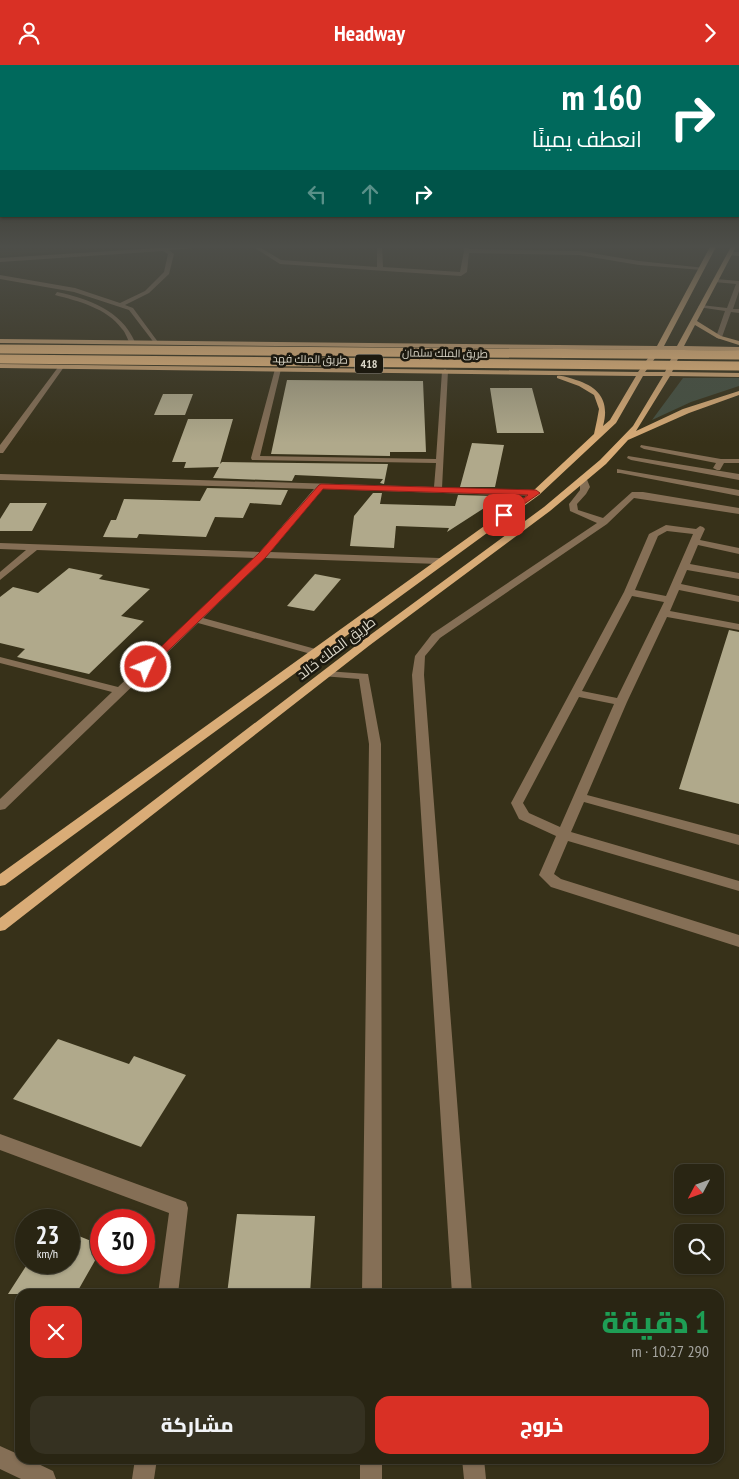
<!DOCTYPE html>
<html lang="ar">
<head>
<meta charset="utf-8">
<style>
	:root { --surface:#292513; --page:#353121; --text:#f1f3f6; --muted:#a5a5a0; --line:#454233; --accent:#d93025 }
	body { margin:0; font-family:"PT Sans Narrow",Cairo,sans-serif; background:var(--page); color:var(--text); direction:rtl; height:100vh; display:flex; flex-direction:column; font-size:19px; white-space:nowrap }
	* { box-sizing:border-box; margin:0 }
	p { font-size:16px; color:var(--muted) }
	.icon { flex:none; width:28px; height:28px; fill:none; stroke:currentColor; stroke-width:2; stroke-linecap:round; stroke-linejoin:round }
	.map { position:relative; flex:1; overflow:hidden; direction:ltr }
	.drawer { position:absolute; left:15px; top:1224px; width:709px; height:175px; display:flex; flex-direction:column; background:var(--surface); border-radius:15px; box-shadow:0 1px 4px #0004,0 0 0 1px var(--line); direction:rtl }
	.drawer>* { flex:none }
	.top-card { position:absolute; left:0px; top:0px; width:740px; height:152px; box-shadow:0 1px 4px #0004,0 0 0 1px var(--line); direction:rtl; background:#00695c; color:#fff; overflow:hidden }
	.needle { width:32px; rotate:229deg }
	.fabs { position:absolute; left:674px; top:1099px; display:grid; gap:10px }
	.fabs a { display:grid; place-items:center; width:50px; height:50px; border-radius:10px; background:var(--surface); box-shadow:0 1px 4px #0004,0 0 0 1px var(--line); font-size:25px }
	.speed { position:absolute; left:15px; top:1144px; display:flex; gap:10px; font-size:25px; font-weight:700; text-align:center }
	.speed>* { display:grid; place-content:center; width:65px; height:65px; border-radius:50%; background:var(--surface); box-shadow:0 1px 4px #0004,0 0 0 1px var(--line); line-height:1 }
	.speed small { font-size:12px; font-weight:400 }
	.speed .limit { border:8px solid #d22; background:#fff; color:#111 }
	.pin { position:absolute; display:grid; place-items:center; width:42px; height:42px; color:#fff; margin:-21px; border-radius:10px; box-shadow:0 2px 8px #0006 }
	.me { position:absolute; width:55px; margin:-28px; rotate:46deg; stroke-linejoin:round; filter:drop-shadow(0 0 4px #0008) }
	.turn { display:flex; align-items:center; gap:18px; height:105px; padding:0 15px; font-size:22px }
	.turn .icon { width:65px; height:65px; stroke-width:2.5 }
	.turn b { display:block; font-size:35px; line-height:42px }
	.lanes { display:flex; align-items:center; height:48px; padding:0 15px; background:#0003; justify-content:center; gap:25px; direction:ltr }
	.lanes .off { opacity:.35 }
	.round { display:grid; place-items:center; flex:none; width:52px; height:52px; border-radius:15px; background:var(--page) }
	.headline { display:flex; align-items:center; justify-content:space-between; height:85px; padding:0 15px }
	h1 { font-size:30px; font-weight:800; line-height:38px; color:#1e9e55 }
	.primary-button { display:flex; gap:10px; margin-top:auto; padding:10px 15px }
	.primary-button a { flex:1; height:58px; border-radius:15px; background:var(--accent); color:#fff; font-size:20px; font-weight:800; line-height:58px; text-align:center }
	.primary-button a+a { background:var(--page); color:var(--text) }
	header { display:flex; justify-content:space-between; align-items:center; height:65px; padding:0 15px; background:var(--accent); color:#fff; font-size:22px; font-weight:800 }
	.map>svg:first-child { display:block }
	.built { fill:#423a1a }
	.green { fill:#455041 }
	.building { fill:#b0a98b }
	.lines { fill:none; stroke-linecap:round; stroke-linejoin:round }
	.minor { fill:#856f56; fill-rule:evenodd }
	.major { fill:#d9ac77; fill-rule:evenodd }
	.highway-bridge { stroke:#fac483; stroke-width:9 }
	.route { fill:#d93025; stroke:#8d1f18 }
	.labels { text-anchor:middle; stroke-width:5; stroke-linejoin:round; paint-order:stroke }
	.far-street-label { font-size:11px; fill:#dad6c8; stroke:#1c190f }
	.shield { fill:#1c190f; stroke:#a19d90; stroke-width:1 }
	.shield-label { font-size:12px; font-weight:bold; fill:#dad6c8 }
	.street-label { font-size:14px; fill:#dad6c8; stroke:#1c190f }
</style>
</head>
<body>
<header><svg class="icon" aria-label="forward" viewBox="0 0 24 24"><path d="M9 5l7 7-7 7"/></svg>Headway<svg class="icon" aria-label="person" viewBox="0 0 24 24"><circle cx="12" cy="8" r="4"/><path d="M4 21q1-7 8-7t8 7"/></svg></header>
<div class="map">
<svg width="739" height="1414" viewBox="0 0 739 1414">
	<rect width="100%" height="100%" fill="#373119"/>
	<path class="built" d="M 0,180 L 131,180 L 0,191 Z"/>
	<path class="green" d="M 683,313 L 739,313 L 739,321 L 691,337 L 652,355 Z"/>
	<path class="building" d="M 287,315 L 423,316 L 426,387 L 390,387 L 390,391 L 271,389 Z
		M 490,323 L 532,323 L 544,368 L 497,368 Z
		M 163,329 L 193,329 L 185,350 L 154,350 Z
		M 188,354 L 233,354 L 220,399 L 222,397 L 388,399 L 384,419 L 380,418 L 383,414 L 295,410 L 292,416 L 213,413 L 219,402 L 184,403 L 186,397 L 172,397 Z
		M 472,378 L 504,380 L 495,422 L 460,422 Z
		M 207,423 L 288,425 L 281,440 L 250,438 L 243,453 L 215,452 L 206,472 L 139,469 L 137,473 L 103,472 L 111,455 L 116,455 L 124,434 L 200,436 Z
		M 373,428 L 382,428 L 380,439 L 455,441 L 458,430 L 493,431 L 492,438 L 447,467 L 449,463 L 396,461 L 394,483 L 350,481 L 354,451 Z
		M 10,438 L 47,438 L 32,466 L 0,466 L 0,454 Z
		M 69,503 L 103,510 L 99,514 L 150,524 L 121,551 L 144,556 L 89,609 L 17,592 L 25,584 L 0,578 L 0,532 L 13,522 L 38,528 Z
		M 315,509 L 341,514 L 314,546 L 287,541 Z
		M 729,565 L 739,567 L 739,739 L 679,724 Z
		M 58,974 L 129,999 L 134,991 L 186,1010 L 141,1082 L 13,1034 Z
		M 237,1149 L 315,1151 L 310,1229 L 227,1229 Z
		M 69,1167 L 101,1180 L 101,1185 L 76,1229 L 8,1229 L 28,1198 L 69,1198 Z"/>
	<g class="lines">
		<path class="minor" d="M 160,180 L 165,182 L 229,180 L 169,185 L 174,189 L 169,209 L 149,228 L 125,240 L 133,243 L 158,277 L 155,279 L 129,245 L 74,227 L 0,214 L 0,210 L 75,223 L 120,238 L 145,226 L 164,207 L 168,189 L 163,186 L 0,197 L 0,193 L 159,183 L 157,181 Z
			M 250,180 L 256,180 L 281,195 L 377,202 L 377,180 L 382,180 L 383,202 L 460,207 L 464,186 L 462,180 L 466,180 L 469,184 L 579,186 L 639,196 L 705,203 L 702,205 L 639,200 L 579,190 L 469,188 L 467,207 L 461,211 L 280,199 Z
			M 730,187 L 739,187 L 739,191 L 728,190 Z
			M 716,214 L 739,216 L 739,226 L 733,244 L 739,244 L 739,248 L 731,247 L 722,272 L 719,274 L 716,272 L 725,246 L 698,242 L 701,240 L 727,243 L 736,219 L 714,217 Z
			M 57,227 C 89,234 121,245 135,277 L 130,278 C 127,274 126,268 122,264 C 107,243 78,236 55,230 Z
			M 59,301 L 64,302 L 3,388 L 0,388 L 0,380 Z
			M 278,302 L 281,304 L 260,391 L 436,394 L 442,306 L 445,304 L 448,306 L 442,423 L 536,425 L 540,428 L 536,431 L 323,424 L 270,487 L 439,493 L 444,496 L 439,499 L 265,493 L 203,553 L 319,585 L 320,587 L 319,589 L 311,589 L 198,558 L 5,744 L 0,745 L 0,734 L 112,627 L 0,598 L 0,592 L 118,622 L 255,493 L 37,485 L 0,515 L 0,507 L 26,485 L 0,484 L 0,478 L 260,487 L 314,424 L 0,415 L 0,409 L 434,422 L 436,398 L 252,395 L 251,393 L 275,304 Z
			M 641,380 L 721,394 L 739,394 L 739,398 L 724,398 L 720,405 L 717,405 L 713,403 L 716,398 L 644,384 L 640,382 Z
			M 628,391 L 739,409 L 739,415 L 631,395 L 627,393 Z
			M 617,404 L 739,425 L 739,431 L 620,408 L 617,408 Z
			M 580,412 L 586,412 L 590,422 L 586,429 L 577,439 L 578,445 L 603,453 L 632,427 L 643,427 L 739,443 L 739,449 L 634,433 L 607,459 L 440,573 L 425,591 L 424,610 L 472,1229 L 452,1229 L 412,610 L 415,591 L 432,569 L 597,458 L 570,446 L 569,439 L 580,425 Z
			M 666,460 L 696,464 L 700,461 L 703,462 L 705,464 L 700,475 L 739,483 L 739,489 L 698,480 L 690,499 L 739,508 L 739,514 L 687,505 L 681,519 L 739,531 L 739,537 L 679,525 L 670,546 L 739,559 L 739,565 L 667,552 L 627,637 L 587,730 L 739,770 L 739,780 L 584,737 L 571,767 L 739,816 L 739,826 L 568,776 L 554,809 L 561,814 L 739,870 L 739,882 L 551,822 L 539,810 L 556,771 L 519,754 L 511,738 L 624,527 L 649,469 ZM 667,466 L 693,469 L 666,531 L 635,525 L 658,471 ZM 632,531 L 664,537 L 617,633 L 582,626 ZM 579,632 L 614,639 L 560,762 L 529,748 L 523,738 Z
			M 326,606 L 368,609 L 381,679 L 382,1229 L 362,1229 L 369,679 L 359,614 L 322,611 L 320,609 Z
			M 0,1069 L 186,1137 L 188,1143 L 178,1229 L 158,1229 L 169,1148 L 0,1085 Z
			M 0,1381 L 20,1390 L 20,1394 L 28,1394 L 53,1406 L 56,1414 L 21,1414 L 0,1404 Z
			M 135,1394 L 157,1394 L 154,1414 L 132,1414 Z
			M 360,1394 L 382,1394 L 382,1414 L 360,1414 Z
			M 462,1394 L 484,1394 L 486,1414 L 464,1414 Z"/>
		<path class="major" d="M 711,180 L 717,180 L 664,281 L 677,281 L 732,180 L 737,180 L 697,256 L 721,271 L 739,276 L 739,280 L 717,273 L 695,260 L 684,281 L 739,282 L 739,286 L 682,285 L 672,307 L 739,308 L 739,312 L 670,311 L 636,366 L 683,344 L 739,326 L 739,330 L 689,348 L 628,375 L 606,399 L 550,446 L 370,580 L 5,865 L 0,866 L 0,853 L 362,576 L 544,442 L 600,395 L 633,361 L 663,311 L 643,311 L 616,358 L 539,430 L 5,820 L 0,821 L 0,809 L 533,426 L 594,369 L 597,355 L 599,344 L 594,330 L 579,321 L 557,313 L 557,311 C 563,310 569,313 576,315 C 599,322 610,336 603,361 L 610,355 L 636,311 L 0,303 L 0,299 L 638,307 L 654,285 L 0,278 L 0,274 L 657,281 ZM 661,285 L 675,285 L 665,307 L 645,307 Z"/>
		<path class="highway-bridge" d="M 0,284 L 739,290
			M 0,294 L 739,301"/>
	</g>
	<linearGradient id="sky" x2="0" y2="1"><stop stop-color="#1e1b0e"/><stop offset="0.48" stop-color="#4d4e49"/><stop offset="1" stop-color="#4d4e49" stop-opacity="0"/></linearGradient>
	<rect width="739" height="378" fill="url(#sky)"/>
	<path class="route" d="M 321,419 L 536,425 L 540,428 L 504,453 L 500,450 L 501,449 L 528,430 L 323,424 L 266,492 L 149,604 L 142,604 L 142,600 L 259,488 L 319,420 Z"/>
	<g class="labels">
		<g class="far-street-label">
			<text transform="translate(445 288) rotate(1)" y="4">طريق الملك سلمان</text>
			<text transform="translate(310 294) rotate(1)" y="4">طريق الملك فهد</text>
		</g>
		<rect class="shield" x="355" y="289.5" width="28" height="19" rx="4"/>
		<g class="shield-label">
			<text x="369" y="303">418</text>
		</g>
		<g class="street-label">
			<text transform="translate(336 583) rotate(-37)" y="5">طريق الملك خالد</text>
		</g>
	</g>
</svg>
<div class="fabs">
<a><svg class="needle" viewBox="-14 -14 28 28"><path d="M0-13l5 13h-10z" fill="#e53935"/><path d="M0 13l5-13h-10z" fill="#a5a5a0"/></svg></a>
<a><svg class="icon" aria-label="search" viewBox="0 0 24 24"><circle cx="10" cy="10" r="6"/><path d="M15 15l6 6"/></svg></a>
</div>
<div class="speed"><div>23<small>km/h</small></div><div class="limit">30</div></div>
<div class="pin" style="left:504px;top:450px;background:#d93025"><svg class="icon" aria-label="arrive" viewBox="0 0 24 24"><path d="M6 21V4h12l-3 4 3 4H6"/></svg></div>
<svg class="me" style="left:146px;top:602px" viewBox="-20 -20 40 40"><circle r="17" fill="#d93025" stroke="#fff" stroke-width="3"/><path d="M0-11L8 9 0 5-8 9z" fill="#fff"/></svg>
<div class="top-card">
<div class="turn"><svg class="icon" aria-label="right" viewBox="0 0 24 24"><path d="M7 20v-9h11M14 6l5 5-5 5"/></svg><div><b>160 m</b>انعطف يمينًا</div></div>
<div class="lanes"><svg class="icon off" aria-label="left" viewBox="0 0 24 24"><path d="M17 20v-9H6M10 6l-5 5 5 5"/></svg><svg class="icon off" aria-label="ahead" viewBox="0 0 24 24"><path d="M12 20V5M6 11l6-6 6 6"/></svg><svg class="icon" aria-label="right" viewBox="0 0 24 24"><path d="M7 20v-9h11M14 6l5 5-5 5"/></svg></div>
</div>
<section class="drawer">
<div class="headline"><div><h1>1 دقيقة</h1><p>290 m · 10:27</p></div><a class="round" style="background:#d93025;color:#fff"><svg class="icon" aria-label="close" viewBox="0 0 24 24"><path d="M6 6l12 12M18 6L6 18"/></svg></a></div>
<div class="primary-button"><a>خروج</a><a>مشاركة</a></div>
</section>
</div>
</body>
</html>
